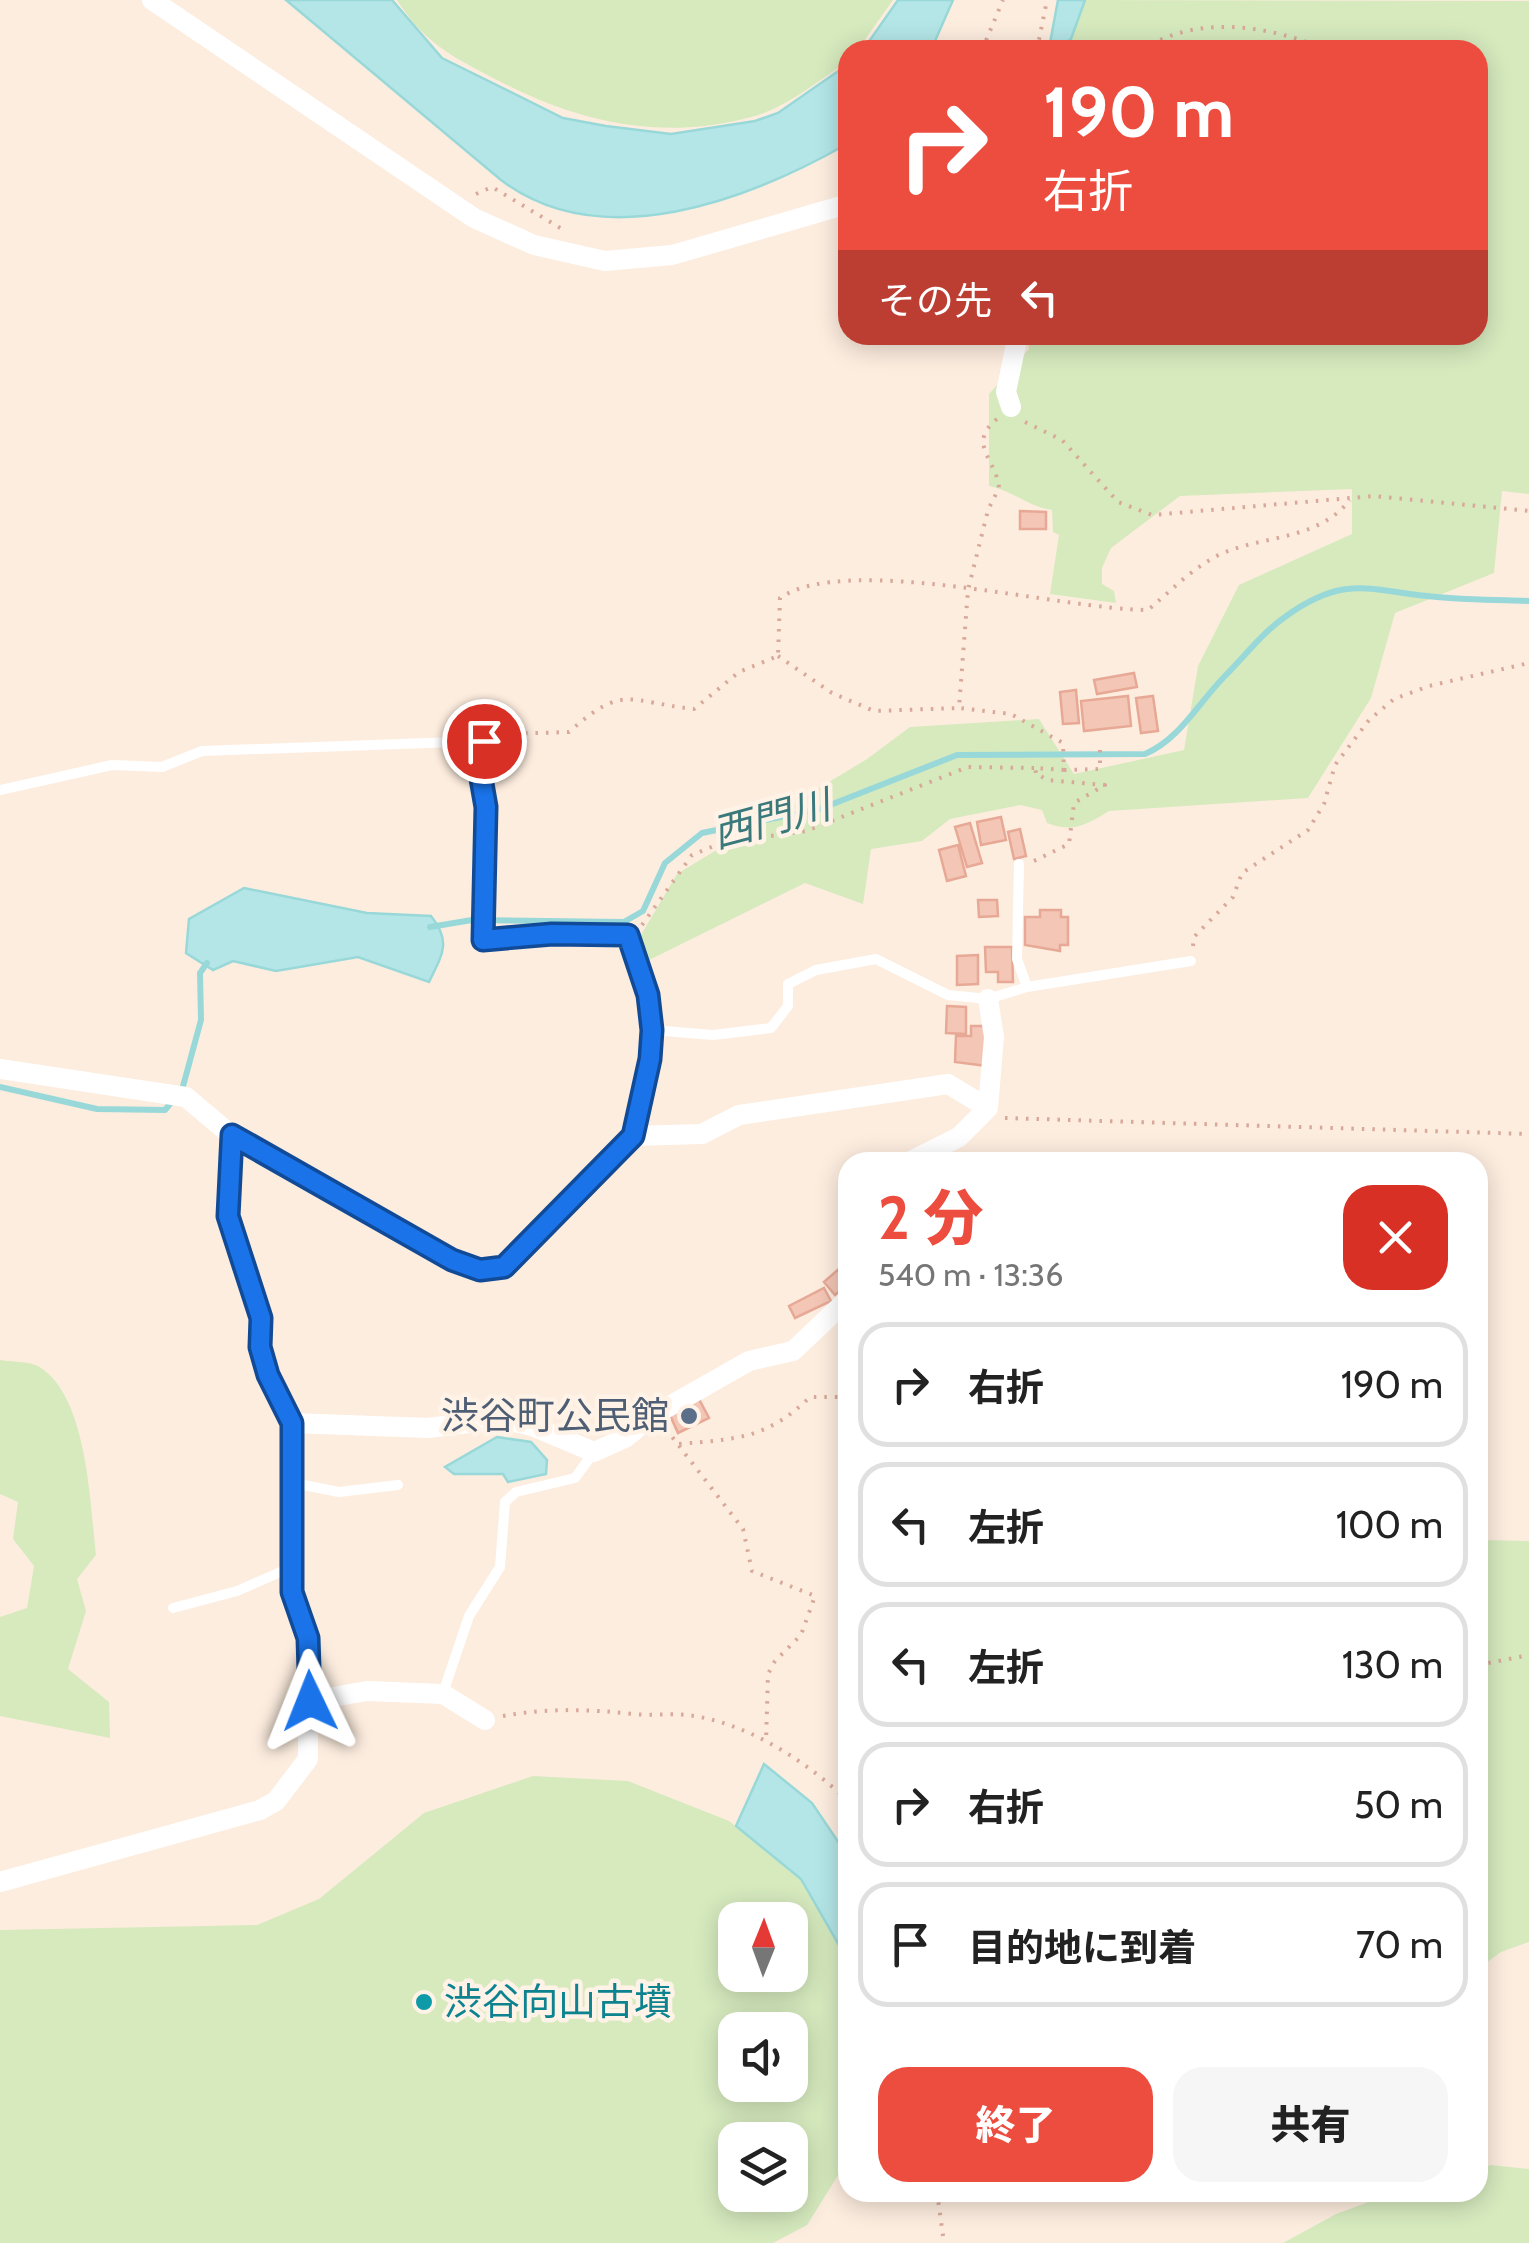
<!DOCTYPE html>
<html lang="ja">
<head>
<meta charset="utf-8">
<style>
	:root { --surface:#fff; --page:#f6f6f6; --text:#222; --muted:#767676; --line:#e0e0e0; --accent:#ec4d3f }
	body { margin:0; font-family:Cabin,"Noto Sans JP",sans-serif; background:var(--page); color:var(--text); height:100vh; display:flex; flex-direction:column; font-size:38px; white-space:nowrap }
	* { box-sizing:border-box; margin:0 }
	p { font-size:32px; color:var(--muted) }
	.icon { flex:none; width:55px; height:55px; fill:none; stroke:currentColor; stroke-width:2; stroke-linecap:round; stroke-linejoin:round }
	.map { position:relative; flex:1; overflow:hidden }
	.drawer { position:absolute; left:838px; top:1152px; width:650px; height:1050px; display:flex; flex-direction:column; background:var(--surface); border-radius:30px; box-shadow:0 5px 25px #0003 }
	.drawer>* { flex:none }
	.hud { position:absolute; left:838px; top:40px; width:650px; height:305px; border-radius:30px; box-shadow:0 5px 25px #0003; background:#ec4d3f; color:#fff; overflow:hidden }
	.needle { width:65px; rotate:1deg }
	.buttons { position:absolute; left:718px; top:1902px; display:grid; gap:20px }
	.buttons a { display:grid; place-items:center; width:90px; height:90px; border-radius:20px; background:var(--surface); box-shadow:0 5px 25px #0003; font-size:50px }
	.pin { position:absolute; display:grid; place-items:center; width:85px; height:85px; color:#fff; margin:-42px; border:5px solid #fff; border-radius:50%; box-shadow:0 2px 10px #0007 }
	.me { position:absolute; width:110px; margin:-55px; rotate:358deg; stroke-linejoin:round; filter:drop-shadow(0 0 8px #0008) }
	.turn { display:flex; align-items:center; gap:35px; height:210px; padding:0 40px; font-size:45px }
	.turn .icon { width:130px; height:130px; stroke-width:2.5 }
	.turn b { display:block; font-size:70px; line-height:85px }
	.then { display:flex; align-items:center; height:95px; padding:0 40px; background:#0003; gap:20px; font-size:38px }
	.round { display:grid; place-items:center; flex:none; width:105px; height:105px; border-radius:30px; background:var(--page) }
	.overview { display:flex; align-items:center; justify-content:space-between; height:170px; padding:0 40px }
	h1 { font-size:60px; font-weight:800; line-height:75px; color:var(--accent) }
	.button { display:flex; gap:20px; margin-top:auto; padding:20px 40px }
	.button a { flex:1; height:115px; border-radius:30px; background:var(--accent); color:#fff; font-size:40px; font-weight:800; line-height:115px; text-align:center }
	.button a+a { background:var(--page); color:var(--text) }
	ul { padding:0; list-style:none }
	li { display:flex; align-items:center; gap:30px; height:125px; margin:0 20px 15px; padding:0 20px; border:5px solid var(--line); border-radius:30px }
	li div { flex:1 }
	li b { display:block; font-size:38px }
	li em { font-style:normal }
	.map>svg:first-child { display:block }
	.green { fill:#d6eabe; fill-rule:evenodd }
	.water { fill:#b4e6e7; stroke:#99d8d9; stroke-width:2.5 }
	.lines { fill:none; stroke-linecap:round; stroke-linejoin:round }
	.stream { stroke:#99d8d9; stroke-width:6 }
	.building { fill:#f3c6b6; stroke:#e7a996; stroke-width:2.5 }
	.path { stroke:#d8a99a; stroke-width:4; stroke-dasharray:2.5 8; stroke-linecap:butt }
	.service { stroke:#fff; stroke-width:10 }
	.minor { stroke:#fff; stroke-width:20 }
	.route-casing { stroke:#114b97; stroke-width:25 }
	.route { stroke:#1a73e8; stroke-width:18 }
	.service-dot { fill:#5c6f8a; stroke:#fff2e6; stroke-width:4 }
	.culture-dot { fill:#0f9aa8; stroke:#fff2e6; stroke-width:4 }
	.labels { text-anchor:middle; stroke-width:9; stroke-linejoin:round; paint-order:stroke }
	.service-label { font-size:38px; fill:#4e5e75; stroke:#fff2e6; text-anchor:end }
	.culture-label { font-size:38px; fill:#0d838f; stroke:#fff2e6; text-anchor:start }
	.water-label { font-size:40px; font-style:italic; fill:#3a797b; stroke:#fff2e6 }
</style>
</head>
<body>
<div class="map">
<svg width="1529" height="2243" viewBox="0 0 1529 2243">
	<rect width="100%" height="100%" fill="#fdeddf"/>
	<path class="green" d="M 397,0 L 893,0 L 859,48 L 848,50 L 847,59 L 841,66 C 814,84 786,107 755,116 C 663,142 579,123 497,80 C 453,57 424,43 397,0 Z
		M 1085,0 L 1529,1 L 1529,494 L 1502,491 L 1494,573 L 1395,613 L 1371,698 L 1308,798 L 1109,811 C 1086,825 1073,833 1047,823 L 1042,810 L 1020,805 L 950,819 L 922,841 L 871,849 L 863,904 L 805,883 L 649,960 L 638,940 L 677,874 L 867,759 L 910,727 L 1039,719 L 1074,774 L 1184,750 L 1198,666 L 1239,585 L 1352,534 L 1352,489 L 1180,496 L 1111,548 L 1102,568 L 1102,584 L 1114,591 L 1116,603 L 1050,594 L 1059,535 L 1053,532 L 1052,510 C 1028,506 1015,492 989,486 L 989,394 L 1029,349 L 1029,335 L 1478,335 L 1478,50 L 1058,50 L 1071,39 Z
		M 0,1360 C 11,1362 29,1361 38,1366 C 88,1395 90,1504 96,1555 L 77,1579 L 86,1611 L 68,1669 L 109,1702 L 110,1738 L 0,1716 L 0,1617 L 27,1608 L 34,1566 L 13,1539 L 18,1502 L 0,1494 Z
		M 1478,1540 L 1529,1541 L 1529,1942 L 1501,1952 L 1478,1969 Z
		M 533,1776 L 628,1781 L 729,1821 L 801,1879 L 847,1959 L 847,2161 L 807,2225 L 773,2243 L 0,2243 L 0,1930 L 257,1925 L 319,1899 L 424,1813 ZM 735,1920 L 790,1920 L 790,1975 L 735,1975 ZM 735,2030 L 790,2030 L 790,2085 L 735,2085 ZM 735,2140 L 790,2140 L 790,2195 L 735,2195 Z
		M 1491,2165 L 1529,2169 L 1529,2243 L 1283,2243 L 1336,2214 L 1393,2193 L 1478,2192 L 1478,2169 Z"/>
	<path class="water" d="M 286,0 L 392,0 L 442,58 L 563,118 L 606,126 L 671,134 L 755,121 L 778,113 L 847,65 L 847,144 C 750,199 602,257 501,180 Z
		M 898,0 L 953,0 L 931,50 L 863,50 Z
		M 1058,0 L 1085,0 L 1071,39 L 1054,50 L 1050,43 Z
		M 244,888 L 367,913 L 431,916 C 452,942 442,955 429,982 L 358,957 L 276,971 L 233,961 L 213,970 L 186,953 L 189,919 Z
		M 497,1437 L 531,1442 L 547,1460 L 546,1474 L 508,1482 L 503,1474 L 454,1474 L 445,1467 Z
		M 764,1764 L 812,1803 L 847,1855 L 847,1959 L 801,1879 L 736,1826 Z"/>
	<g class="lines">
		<path class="stream" d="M 430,927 L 472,920 L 624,922 L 643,911 L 665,863 L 702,833 L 820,809 L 957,755 L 1145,754 C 1180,739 1198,703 1225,676 C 1244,657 1263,632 1285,617 C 1347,572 1373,592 1437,597 C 1468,600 1499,600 1529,601
			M 0,1087 L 97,1109 L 165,1110 L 174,1099
			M 182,1090 L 201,1020 L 200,973 L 207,963"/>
	</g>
	<path class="building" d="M 1020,511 L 1046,512 L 1046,529 L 1020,529 Z
		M 1134,673 L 1137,687 L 1097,694 L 1094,680 Z
		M 1076,690 L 1079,723 L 1063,724 L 1060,692 Z
		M 1128,696 L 1131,726 L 1084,731 L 1081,701 Z
		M 1153,696 L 1158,731 L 1141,733 L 1136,698 Z
		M 1001,817 L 1006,840 L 981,845 L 977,822 Z
		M 970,823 L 982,863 L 967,867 L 955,827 Z
		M 1020,829 L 1026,856 L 1014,859 L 1008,832 Z
		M 958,845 L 966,876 L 947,881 L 939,850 Z
		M 978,900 L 997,900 L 998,916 L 979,917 Z
		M 1040,910 L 1061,910 L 1061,917 L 1068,917 L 1068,945 L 1060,945 L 1060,951 L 1025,945 L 1025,917 L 1040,917 Z
		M 985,947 L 1012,947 L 1013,982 L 998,982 L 998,972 L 986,972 Z
		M 978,955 L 978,984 L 957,985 L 957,956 Z
		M 947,1006 L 966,1007 L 966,1034 L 946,1033 Z
		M 971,1026 L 988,1026 L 987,1066 L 955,1062 L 956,1036 L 971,1036 Z
		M 848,1261 L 848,1284 L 835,1295 L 824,1282 Z
		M 824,1288 L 831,1301 L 795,1318 L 789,1306 Z
		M 699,1399 L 709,1418 L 678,1433 L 669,1413 Z"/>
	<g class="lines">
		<path class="path" d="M 982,50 L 1003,0
			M 1037,50 L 1047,0
			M 1142,50 C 1196,14 1270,25 1326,50
			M 1390,50 L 1406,50
			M 476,194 L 492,187 L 562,229
			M 997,419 C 966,444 997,460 999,488 L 988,510 L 968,590 L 959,708 L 1011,714 L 1063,743 L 1064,770 L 1035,768 L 1036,773
			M 1025,422 L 1062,440 L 1118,502 L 1152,515 L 1374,496 L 1529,511
			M 778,656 L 832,693 L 874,711 L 958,708
			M 504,734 L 569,732 C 624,683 628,702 694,709 L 739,672 L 778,656 L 780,598 C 846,552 1064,610 1148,610 C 1172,590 1194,566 1223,553 C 1266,535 1318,540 1350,500
			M 1064,770 L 1100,769 L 1100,746
			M 1034,861 L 1069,844 L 1074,803 L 1105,785 L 1047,780 L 1036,773
			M 642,925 L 692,855 L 721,843 L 806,831 L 968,767 L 1035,768
			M 1193,946 L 1194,937 L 1233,897 L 1242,873 L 1308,830 L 1324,804 L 1335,765 L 1369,720 L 1394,699 L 1429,686 L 1529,663
			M 1005,1118 L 1529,1134
			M 666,1429 L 743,1529 L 752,1571 L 815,1596 L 801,1635 L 775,1661 L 768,1674 L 766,1742
			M 679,1444 C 736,1439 767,1439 810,1397 L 848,1397
			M 1478,1665 L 1529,1655
			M 503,1716 C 548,1708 587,1709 633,1714 C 650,1716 669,1713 687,1715 C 746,1722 805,1760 848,1801
			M 937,2192 L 944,2243"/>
		<path class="service" d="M 0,790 L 112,765 L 162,767 L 202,751 L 483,741
			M 628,935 C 659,1010 652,1059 633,1136
			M 1027,987 L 1191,961
			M 652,1030 L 713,1035 L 771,1028 L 788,1006 L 788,984 L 816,970 L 876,959 L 948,995 L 988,999 L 1027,987 L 1017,959 L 1019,864
			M 293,1483 L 339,1492 L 398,1485
			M 173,1608 L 237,1591 L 292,1567
			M 443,1693 L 469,1616 L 500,1567 L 505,1502 L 516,1492 L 575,1478 L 594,1452"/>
		<path class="minor" d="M 152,0 L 474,218 L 534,245 L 605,261 L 672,255 L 848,204
			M 1011,407 L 1006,392 L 1018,335
			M 484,741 L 479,767 L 485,807 L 483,940 L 552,934 L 628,935
			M 0,1069 L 186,1097 L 231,1135 L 452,1261 L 480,1270 L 504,1267 L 633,1136 L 702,1134 L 739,1115 L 948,1084 L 988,1108
			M 909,1162 L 959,1137 L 988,1108 L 994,1037 L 988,999
			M 292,1423 L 428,1428 L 501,1419 L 532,1426 L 594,1452 L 625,1438 L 654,1415 L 749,1361 L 793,1351 L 848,1299
			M 310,1701 L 367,1691 L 443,1694 L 485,1720
			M 0,1882 L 260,1810 L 276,1801 L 308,1759 L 308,1639 L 292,1591 L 292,1423 L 267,1375 L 260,1347 L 261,1318 L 228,1217 L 231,1135"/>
	</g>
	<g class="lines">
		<g class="route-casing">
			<path id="route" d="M 310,1701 L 308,1638 L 292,1592 L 292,1423 L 268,1375 L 260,1347 L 261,1318 L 228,1216 L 232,1135 L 452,1260 L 480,1270 L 504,1267 L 633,1136 L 650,1059 L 652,1030 L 648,995 L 628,935 L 552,934 L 483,940 L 486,807 L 479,767 L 484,741"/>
		</g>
		<use href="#route" class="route"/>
	</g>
	<circle class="service-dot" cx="689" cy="1416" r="10"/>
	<circle class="culture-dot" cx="424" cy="2002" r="10"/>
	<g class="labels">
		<g class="service-label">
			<text x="669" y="1429">渋谷町公民館</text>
		</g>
		<g class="culture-label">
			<text x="444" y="2015">渋谷向山古墳</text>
		</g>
		<g class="water-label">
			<text transform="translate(771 819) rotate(-15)" y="14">西門川</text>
		</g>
	</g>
</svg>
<div class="buttons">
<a><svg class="needle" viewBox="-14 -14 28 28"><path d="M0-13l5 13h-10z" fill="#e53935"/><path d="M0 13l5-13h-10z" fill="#767676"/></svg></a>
<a><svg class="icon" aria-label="sound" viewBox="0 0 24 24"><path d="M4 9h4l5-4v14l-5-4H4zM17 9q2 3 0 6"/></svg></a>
<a><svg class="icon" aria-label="layers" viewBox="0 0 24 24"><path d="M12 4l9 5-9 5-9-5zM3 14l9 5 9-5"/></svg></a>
</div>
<div class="pin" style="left:484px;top:741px;background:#d93025"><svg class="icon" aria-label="arrive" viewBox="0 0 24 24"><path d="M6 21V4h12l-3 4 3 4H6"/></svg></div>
<svg class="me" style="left:310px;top:1701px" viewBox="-20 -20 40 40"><path d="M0-17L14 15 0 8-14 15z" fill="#1a73e8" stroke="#fff" stroke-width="4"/></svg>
<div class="hud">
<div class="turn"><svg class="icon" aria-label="right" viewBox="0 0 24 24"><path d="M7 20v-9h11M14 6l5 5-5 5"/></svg><div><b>190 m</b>右折</div></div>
<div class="then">その先<svg class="icon" aria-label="left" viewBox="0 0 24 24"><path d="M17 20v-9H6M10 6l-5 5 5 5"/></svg></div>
</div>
<section class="drawer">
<div class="overview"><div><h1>2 分</h1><p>540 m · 13:36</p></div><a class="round" style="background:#d93025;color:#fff"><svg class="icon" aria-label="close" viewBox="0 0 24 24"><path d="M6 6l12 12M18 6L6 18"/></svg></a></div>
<ul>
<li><svg class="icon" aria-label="right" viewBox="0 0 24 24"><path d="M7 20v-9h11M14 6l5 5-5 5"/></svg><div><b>右折</b></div><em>190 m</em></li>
<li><svg class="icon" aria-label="left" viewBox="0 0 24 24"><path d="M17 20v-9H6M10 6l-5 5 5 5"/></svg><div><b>左折</b></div><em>100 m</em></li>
<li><svg class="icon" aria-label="left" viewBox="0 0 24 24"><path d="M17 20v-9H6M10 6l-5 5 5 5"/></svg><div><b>左折</b></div><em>130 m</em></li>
<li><svg class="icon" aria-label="right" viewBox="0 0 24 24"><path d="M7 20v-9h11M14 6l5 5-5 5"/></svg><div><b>右折</b></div><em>50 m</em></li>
<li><svg class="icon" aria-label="arrive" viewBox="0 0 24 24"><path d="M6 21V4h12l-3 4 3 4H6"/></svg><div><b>目的地に到着</b></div><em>70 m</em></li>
</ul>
<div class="button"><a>終了</a><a>共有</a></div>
</section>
</div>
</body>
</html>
